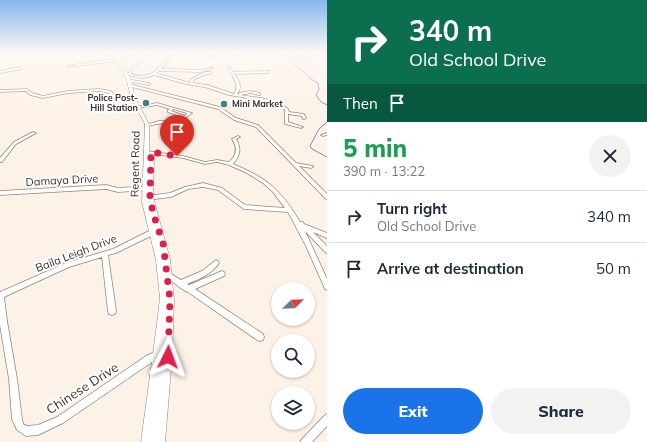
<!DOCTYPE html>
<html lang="en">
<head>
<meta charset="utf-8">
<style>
	:root { --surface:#fff; --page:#f2f2f3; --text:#1f2937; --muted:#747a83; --line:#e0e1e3; --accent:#1a73e8 }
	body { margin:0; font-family:Mulish,sans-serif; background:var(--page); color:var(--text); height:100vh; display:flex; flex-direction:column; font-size:15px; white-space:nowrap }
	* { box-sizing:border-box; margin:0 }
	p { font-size:13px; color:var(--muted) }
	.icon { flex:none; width:22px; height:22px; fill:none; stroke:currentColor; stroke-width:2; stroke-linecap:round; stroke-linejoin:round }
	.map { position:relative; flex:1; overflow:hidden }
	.drawer { display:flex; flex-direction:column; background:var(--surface); width:320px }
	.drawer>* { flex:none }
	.hud { background:#0b6e4f; color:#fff; overflow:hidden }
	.needle { width:26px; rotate:67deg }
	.controls { position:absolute; left:271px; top:282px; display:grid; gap:8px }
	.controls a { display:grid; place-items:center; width:44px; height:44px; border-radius:50%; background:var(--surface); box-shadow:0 1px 3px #0004; font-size:20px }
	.pin { position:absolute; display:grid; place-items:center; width:34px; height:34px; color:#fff; margin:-41px -17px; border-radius:50% 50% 50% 0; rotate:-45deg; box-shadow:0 0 4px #0007 }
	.pin .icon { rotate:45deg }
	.me { position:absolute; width:44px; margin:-22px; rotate:3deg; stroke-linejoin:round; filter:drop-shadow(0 0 3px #0008) }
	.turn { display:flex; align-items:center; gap:14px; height:84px; padding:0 16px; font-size:18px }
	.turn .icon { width:52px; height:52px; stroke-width:2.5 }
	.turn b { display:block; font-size:28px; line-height:34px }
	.then { display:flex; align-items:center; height:38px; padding:0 16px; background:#0003; gap:8px; font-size:15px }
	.round { display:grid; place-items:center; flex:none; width:42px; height:42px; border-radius:21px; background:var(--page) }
	.headline { display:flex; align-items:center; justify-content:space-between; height:68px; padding:0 16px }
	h1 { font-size:24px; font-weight:800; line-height:30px; color:#1e9e55 }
	.button { display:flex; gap:8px; margin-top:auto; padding:8px 16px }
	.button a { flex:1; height:46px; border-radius:24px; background:var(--accent); color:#fff; font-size:16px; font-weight:800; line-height:46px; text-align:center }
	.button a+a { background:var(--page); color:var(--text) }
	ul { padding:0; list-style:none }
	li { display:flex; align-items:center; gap:12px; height:52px; padding:0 16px; border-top:1px solid var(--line) }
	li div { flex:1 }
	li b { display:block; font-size:15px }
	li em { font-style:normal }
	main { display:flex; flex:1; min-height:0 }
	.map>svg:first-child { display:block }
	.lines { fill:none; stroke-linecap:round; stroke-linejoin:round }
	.stream { stroke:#7791ba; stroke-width:1 }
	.minor-casing { stroke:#958573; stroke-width:1.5 }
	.major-casing { stroke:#958573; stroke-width:1 }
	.minor { fill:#fff; fill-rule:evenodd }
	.major { fill:#fff; fill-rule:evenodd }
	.route { stroke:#e11d48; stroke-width:7; stroke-dasharray:0 12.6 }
	.poi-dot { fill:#3b8381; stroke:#fff; stroke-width:1.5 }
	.labels { text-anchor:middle; stroke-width:4; stroke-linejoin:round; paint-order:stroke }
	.far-poi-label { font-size:9px; font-weight:bold; fill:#39322b; stroke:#fff; text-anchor:end }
	.street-label { font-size:11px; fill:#39322b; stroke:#fff }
	.near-street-label { font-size:13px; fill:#39322b; stroke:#fff }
</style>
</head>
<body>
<main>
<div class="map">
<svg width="327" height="442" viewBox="0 0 327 442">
	<rect width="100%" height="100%" fill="#fdf2e7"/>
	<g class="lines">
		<path class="stream" d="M 305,53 L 290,60 L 311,79 L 318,83 L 319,90 L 316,95 L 321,102 L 327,105
			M 327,122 L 319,129 L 310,146 L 312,149 L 327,157"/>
		<g class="minor-casing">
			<path id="minor" d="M 108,53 L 111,53 L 109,55 L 115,59 L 115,61 L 68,67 L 67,66 L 112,59 L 106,55 Z
				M 148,53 L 150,53 L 151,54 L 134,67 L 131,74 C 153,81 159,67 172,53 L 174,53 L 161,69 L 201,70 L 212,67 L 213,68 L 201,72 L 159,71 L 156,73 L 190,83 L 191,79 L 205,72 L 211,72 L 211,74 L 206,74 L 193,80 L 193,83 L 207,85 L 234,94 C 241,84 231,76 228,67 L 230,67 L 233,72 L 269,71 L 268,73 L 234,74 C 239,80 243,87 237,94 L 239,95 L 239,93 L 250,91 L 260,93 L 260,95 L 259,95 L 250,93 L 240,95 C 257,98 275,98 288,109 L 289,112 L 304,114 L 306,118 L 304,119 L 303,119 L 302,116 L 288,114 L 288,122 L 303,127 L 301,128 L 285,124 L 285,110 L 280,106 L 271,102 L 229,95 L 205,87 L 186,84 L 154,75 L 148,77 L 141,78 L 124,74 L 125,72 L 129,73 L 132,66 L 149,54 Z
				M 186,53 L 211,55 L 252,53 C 238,57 200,58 186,53 Z
				M 323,55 L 327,57 L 327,59 L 323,57 L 310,59 L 309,58 Z
				M 326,61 L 327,61 L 327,65 L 326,64 Z
				M 21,67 L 22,69 L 0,73 L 0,71 Z
				M 132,80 L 149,83 L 150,84 L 149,85 L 131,82 L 131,80 Z
				M 133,85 L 220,107 L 236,118 L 258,125 L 296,163 L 313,166 L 313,167 L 311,168 L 299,166 L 327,194 L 327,199 L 325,198 L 256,127 L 234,120 L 218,109 L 132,87 L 132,85 Z
				M 27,89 L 32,93 L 43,96 L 68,91 L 99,89 L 111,91 L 116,96 L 133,97 L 135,98 L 133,99 L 115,98 L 109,93 L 99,91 L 68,93 L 43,98 L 30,95 L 26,91 L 0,92 L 0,90 Z
				M 157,103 L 192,113 L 185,118 L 168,112 L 168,110 L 170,109 L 157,105 L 138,108 L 136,107 ZM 173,109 L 187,113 L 185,116 L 171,111 Z
				M 159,121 C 168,120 175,121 181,127 L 178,128 C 169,120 158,124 147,126 L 145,125 Z
				M 33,132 L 36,133 L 16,144 L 2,162 L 0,162 L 0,158 L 14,142 Z
				M 327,133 L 327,135 L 323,136 L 321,135 Z
				M 238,136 L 240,137 L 236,139 C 242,149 240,156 233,164 C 267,178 281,190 300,222 L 303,222 L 304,224 L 327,233 L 327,238 L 313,232 L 327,246 L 327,253 L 325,252 L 305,231 L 327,279 L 327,290 L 325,289 L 306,246 L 288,212 L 244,209 L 218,190 L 203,187 L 188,189 L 171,197 L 147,200 L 144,198 L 147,196 L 170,193 L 185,187 L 203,183 L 222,188 L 245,205 L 285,208 L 273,192 L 263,183 L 247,173 L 229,165 L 217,162 L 205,164 L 183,158 L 146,153 L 144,152 L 146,151 L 183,156 L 205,162 L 217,160 L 229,162 C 237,155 238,148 232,139 Z
				M 106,185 L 118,188 L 149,186 L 151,188 L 149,190 L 118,192 L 106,189 L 0,195 L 0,191 Z
				M 155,228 L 159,228 L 160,230 L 159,232 L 116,253 L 108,255 L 116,311 L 115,314 L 112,315 L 109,314 L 108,311 L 102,257 L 69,267 L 4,297 L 7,321 L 17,379 L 22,419 L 23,424 L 27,426 L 38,425 L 57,417 L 146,356 L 159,350 L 162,351 L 163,354 L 162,357 L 152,362 L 63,423 L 38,435 L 26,436 L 17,430 L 12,419 L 9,379 L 0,325 L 0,292 L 66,263 L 113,249 Z
				M 216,260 L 218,261 L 219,263 C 212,274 199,279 187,284 L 189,285 L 222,271 L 224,272 L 225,274 L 224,276 L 195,289 L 263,334 L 264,337 L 263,340 L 260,341 L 257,340 L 188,292 L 185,291 C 183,288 178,288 177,285 L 166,277 L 165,275 L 166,273 L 168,272 L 181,280 L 202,271 Z
				M 327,414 L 327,426 L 312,442 L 300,442 L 302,439 L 324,416 Z"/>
		</g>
		<g class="major-casing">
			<path id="major" d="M 149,53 L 155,53 L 133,58 L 124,62 L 122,61 L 131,56 Z
				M 280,53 L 283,53 L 285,56 L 301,59 L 321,53 L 325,53 L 301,61 L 283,58 Z
				M 113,60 L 115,60 L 130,77 L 135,98 L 149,124 L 149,154 L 151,153 L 154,155 L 153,197 L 170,259 L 174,300 L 172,357 L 165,442 L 141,442 L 157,324 L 160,298 L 156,260 L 142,202 L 145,124 L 131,98 L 126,77 Z"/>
		</g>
		<use href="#minor" class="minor"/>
		<use href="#major" class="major"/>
	</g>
	<linearGradient id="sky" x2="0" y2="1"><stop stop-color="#85b6ee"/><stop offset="0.46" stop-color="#fef9f4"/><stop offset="1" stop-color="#fef9f4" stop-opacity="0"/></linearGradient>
	<rect width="327" height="115" fill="url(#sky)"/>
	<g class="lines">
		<path class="route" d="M 168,357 L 170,300 L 163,243 L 153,213 L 150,197 L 151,152 L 177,156"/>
	</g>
	<g class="poi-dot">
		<circle cx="146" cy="103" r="4"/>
		<circle cx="224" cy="104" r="4"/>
	</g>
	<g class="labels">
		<g class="far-poi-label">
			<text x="138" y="101">Police Post-<tspan x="138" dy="10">Hill Station</tspan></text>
			<text x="232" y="107" text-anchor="start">Mini Market</text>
		</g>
		<g class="street-label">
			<text transform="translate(135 164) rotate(-89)" y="4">Regent Road</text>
			<text transform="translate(62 180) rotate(-3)" y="4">Damaya Drive</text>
			<text transform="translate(76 253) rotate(-21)" y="4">Baila Leigh Drive</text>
		</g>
		<g class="near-street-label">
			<text transform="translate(82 388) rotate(-33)" y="5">Chinese Drive</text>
		</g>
	</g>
</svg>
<div class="controls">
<a><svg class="needle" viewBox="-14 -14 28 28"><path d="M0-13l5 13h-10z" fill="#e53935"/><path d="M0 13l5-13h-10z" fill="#747a83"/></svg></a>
<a><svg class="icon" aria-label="search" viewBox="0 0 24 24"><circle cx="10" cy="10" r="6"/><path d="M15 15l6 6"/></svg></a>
<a><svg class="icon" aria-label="layers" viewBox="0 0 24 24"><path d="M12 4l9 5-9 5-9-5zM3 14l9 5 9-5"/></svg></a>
</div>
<div class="pin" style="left:177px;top:156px;background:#d93025"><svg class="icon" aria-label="arrive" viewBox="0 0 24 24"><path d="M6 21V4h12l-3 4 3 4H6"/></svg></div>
<svg class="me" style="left:168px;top:357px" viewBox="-20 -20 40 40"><path d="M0-17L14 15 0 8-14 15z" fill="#e11d48" stroke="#fff" stroke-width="4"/></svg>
</div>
<section class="drawer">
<div class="hud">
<div class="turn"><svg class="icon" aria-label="right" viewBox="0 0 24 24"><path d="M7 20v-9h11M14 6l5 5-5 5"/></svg><div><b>340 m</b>Old School Drive</div></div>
<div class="then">Then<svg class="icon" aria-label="arrive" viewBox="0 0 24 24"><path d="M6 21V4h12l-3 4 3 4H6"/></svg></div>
</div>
<div class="headline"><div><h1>5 min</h1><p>390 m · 13:22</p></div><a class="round"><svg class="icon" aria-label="close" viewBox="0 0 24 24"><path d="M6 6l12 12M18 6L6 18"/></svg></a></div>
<ul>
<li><svg class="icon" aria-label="right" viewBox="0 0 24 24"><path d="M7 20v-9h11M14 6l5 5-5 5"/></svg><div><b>Turn right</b><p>Old School Drive</p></div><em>340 m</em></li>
<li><svg class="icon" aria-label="arrive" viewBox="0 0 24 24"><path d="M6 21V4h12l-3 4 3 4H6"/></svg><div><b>Arrive at destination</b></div><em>50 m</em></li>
</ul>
<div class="button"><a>Exit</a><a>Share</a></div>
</section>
</main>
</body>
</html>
